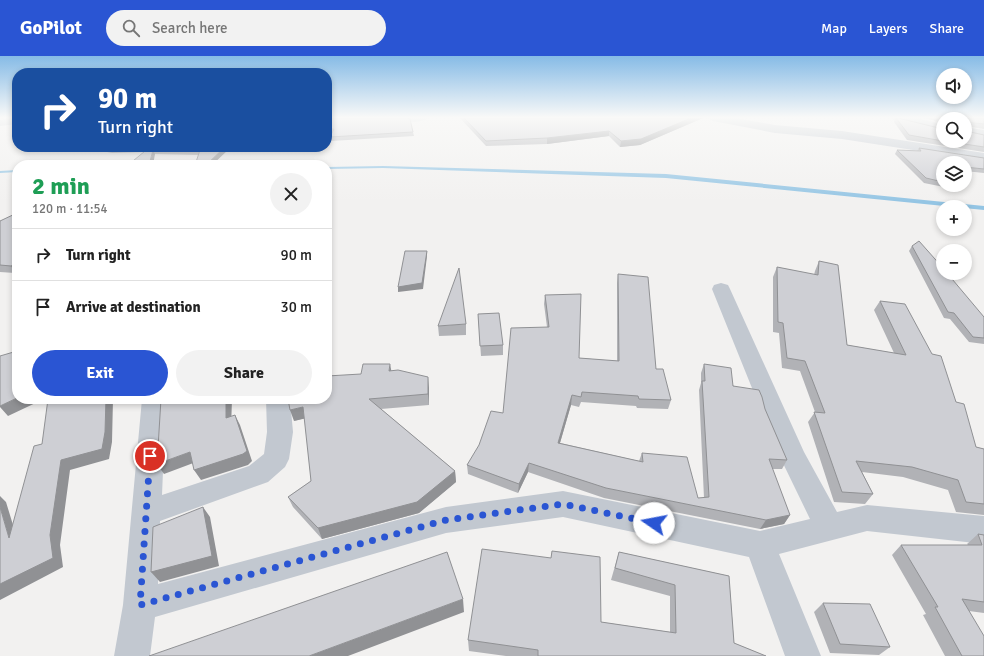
<!DOCTYPE html>
<html lang="en">
<head>
<meta charset="utf-8">
<style>
	:root { --surface:#fff; --page:#f2f2f2; --text:#222; --muted:#767676; --line:#e0e0e0; --accent:#2a55d3 }
	body { margin:0; font-family:Signika,sans-serif; background:var(--page); color:var(--text); height:100vh; display:flex; flex-direction:column; font-size:15px; white-space:nowrap }
	* { box-sizing:border-box; margin:0 }
	p { font-size:13px; color:var(--muted) }
	.icon { flex:none; width:22px; height:22px; fill:none; stroke:currentColor; stroke-width:2; stroke-linecap:round; stroke-linejoin:round }
	.map { position:relative; flex:1; overflow:hidden }
	.panel { position:absolute; left:12px; top:104px; width:320px; height:244px; display:flex; flex-direction:column; background:var(--surface); border-radius:16px; box-shadow:0 2px 6px #0003 }
	.panel>* { flex:none }
	.top-card { position:absolute; left:12px; top:12px; width:320px; height:84px; border-radius:16px; box-shadow:0 2px 6px #0003; background:#1a4fa0; color:#fff; overflow:hidden }
	.buttons { position:absolute; left:936px; top:12px; display:grid; gap:8px }
	.buttons a { display:grid; place-items:center; width:36px; height:36px; border-radius:50%; background:var(--surface); box-shadow:0 2px 6px #0003; font-size:20px }
	.pin { position:absolute; display:grid; place-items:center; width:34px; height:34px; color:#fff; margin:-17px; border:2px solid #fff; border-radius:50%; box-shadow:0 1px 4px #0007 }
	.me { position:absolute; width:44px; margin:-22px; rotate:282deg; stroke-linejoin:round; filter:drop-shadow(0 0 3px #0008) }
	.turn { display:flex; align-items:center; gap:14px; height:84px; padding:0 20px; font-size:18px }
	.turn .icon { width:52px; height:52px; stroke-width:2.5 }
	.turn b { display:block; font-size:28px; line-height:34px }
	.round { display:grid; place-items:center; flex:none; width:42px; height:42px; border-radius:21px; background:var(--page) }
	.head { display:flex; align-items:center; justify-content:space-between; height:68px; padding:0 20px }
	h1 { font-size:24px; font-weight:700; line-height:30px; color:#1e9e55 }
	.action { display:flex; gap:8px; margin-top:auto; padding:8px 20px }
	.action a { flex:1; height:46px; border-radius:24px; background:var(--accent); color:#fff; font-size:16px; font-weight:700; line-height:46px; text-align:center }
	.action a+a { background:var(--page); color:var(--text) }
	ul { padding:0; list-style:none }
	li { display:flex; align-items:center; gap:12px; height:52px; padding:0 20px; border-top:1px solid var(--line) }
	li div { flex:1 }
	li b { display:block; font-size:15px }
	li em { font-style:normal }
	header { display:flex; align-items:center; gap:24px; box-sizing:border-box; height:56px; padding:0 20px; background:var(--accent); color:#fff }
	header strong { font-size:19px }
	nav { display:flex; gap:22px; margin-inline-start:auto; font-size:14px }
	.search { width:280px; height:36px; background:var(--page); display:flex; align-items:center; gap:10px; box-sizing:border-box; padding:0 14px; border-radius:22px; color:var(--muted); font-size:15px }
	.map>svg:first-child { display:block }
	.lines { fill:none; stroke-linecap:round; stroke-linejoin:round }
	.stream { fill:#94c5e4; fill-rule:evenodd }
	.minor { fill:#c2c8d0; fill-rule:evenodd }
	.wall { fill:#b1b2b6 }
	.shaded-wall { fill:#909194 }
	.building { fill:#cecfd4; stroke:#909194 }
	.route { stroke:#2a55d3; stroke-width:7; stroke-dasharray:0 12.6 }
</style>
</head>
<body>
<header>
<strong>GoPilot</strong>
<div class="search"><svg class="icon" aria-label="search" viewBox="0 0 24 24"><circle cx="10" cy="10" r="6"/><path d="M15 15l6 6"/></svg>Search here</div>
<nav><a>Map</a><a>Layers</a><a>Share</a></nav>
</header>
<div class="map">
<svg width="984" height="600" viewBox="0 0 984 600">
	<rect width="100%" height="100%" fill="#f2f1f0"/>
	<g class="lines">
		<path class="stream" d="M 383,110 L 666,118 L 984,150 L 984,154 L 666,122 L 383,112 L 327,113 L 327,111 Z
			M 17,114 L 17,116 L 0,117 L 0,115 Z"/>
		<path class="minor" d="M 17,62 L 17,68 L 0,70 L 0,64 Z
			M 400,62 L 427,62 C 422,67 405,67 400,62 Z
			M 708,62 L 735,62 L 775,69 L 842,75 L 984,97 L 984,105 L 842,83 L 775,77 L 713,65 Z
			M 892,62 L 915,62 L 943,68 L 943,76 L 893,64 Z
			M 965,71 L 984,74 L 984,82 L 965,79 Z
			M 721,227 L 728,229 L 730,233 L 804,396 L 837,456 L 867,449 L 984,460 L 984,488 L 867,475 L 779,498 L 821,600 L 785,600 L 749,501 L 563,461 L 446,477 L 155,561 L 150,600 L 114,600 L 123,549 L 142,343 L 166,343 L 162,439 L 249,410 L 264,398 L 267,376 L 266,343 L 290,343 L 293,376 L 289,403 L 285,411 L 268,426 L 160,465 L 158,528 L 446,451 L 563,435 L 760,475 L 810,463 L 779,399 L 712,233 L 714,229 Z"/>
	</g>
	<path class="wall" d="M 327,62 L 413,76 L 414,80 L 331,85 L 330,81 L 332,77 L 327,77 Z
		M 460,62 L 703,62 L 640,89 L 620,91 L 609,80 L 547,88 L 486,90 Z
		M 895,62 L 898,62 L 943,85 L 965,63 L 943,63 L 943,67 L 924,62 L 984,62 L 984,73 L 966,70 L 966,75 L 984,79 L 984,96 L 907,84 L 894,66 Z
		M 82,91 L 231,91 L 212,109 L 195,109 L 199,99 L 155,98 L 144,96 L 112,97 Z
		M 919,92 L 984,102 L 984,117 L 965,115 L 965,107 L 943,107 L 943,129 L 957,129 L 954,133 L 924,127 L 895,98 L 897,94 L 917,95 Z
		M 0,165 L 15,217 L 0,216 Z
		M 912,190 L 984,261 L 984,288 L 969,286 L 950,263 L 944,262 L 909,195 Z
		M 819,205 L 847,289 L 894,297 L 874,254 L 880,245 L 956,346 L 976,391 L 984,393 L 984,459 L 956,456 L 948,434 L 903,421 L 862,416 L 873,438 L 865,448 L 834,446 L 808,366 L 815,356 L 800,315 L 782,312 L 779,277 L 773,276 L 773,221 L 777,211 L 814,219 L 815,215 Z
		M 618,218 L 656,313 L 671,344 L 668,353 L 637,352 L 636,350 L 581,346 L 579,351 L 571,349 L 560,387 L 639,405 L 642,397 L 698,442 L 704,442 L 699,334 L 701,327 L 701,317 L 704,308 L 765,353 L 787,404 L 782,413 L 772,413 L 790,459 L 784,468 L 760,473 L 604,442 L 528,416 L 518,437 L 468,418 L 467,409 L 503,357 L 547,271 L 544,248 L 545,239 L 579,302 L 617,305 L 617,227 Z
		M 478,258 L 503,289 L 503,299 L 481,300 Z
		M 466,268 L 466,279 L 439,280 L 438,270 Z
		M 391,315 L 429,332 L 429,349 L 381,353 L 455,415 L 456,426 L 419,457 L 322,483 L 293,451 L 288,441 L 311,425 L 305,362 L 294,365 L 361,318 Z
		M 978,478 L 984,479 L 984,557 L 969,555 L 984,600 L 945,600 L 923,559 L 926,558 L 892,499 L 901,489 L 968,489 L 967,488 Z
		M 552,495 L 601,566 L 670,576 L 670,540 L 611,524 L 619,496 L 729,520 L 734,587 L 766,600 L 506,600 L 469,595 L 468,584 L 551,502 Z
		M 823,547 L 890,591 L 879,599 L 830,597 L 814,556 Z"/>
	<path class="shaded-wall" d="M 691,62 L 703,62 L 640,89 L 620,91 L 621,85 Z
		M 609,75 L 609,80 L 547,88 L 547,82 Z
		M 225,91 L 231,91 L 212,109 L 206,109 Z
		M 153,94 L 155,98 L 153,109 L 149,109 Z
		M 427,195 L 427,200 L 423,233 L 398,236 L 398,231 Z
		M 17,207 L 17,216 L 15,217 L 11,210 Z
		M 327,274 L 330,284 L 327,293 Z
		M 390,308 L 392,318 L 389,315 Z
		M 428,321 L 429,332 L 429,349 L 428,338 Z
		M 572,339 L 571,349 L 557,397 L 558,387 Z
		M 17,342 L 17,343 L 44,343 L 8,360 L 0,351 L 0,350 Z
		M 106,343 L 113,343 L 112,386 L 109,403 L 70,414 L 60,489 L 63,511 L 0,544 L 0,528 L 61,404 Z
		M 226,343 L 232,343 L 231,373 L 226,362 Z
		M 303,351 L 307,362 L 294,365 L 290,354 Z
		M 235,359 L 240,369 L 252,405 L 248,409 L 201,424 L 194,414 Z
		M 190,396 L 196,406 L 164,418 L 157,408 Z
		M 529,407 L 528,416 L 518,437 L 519,428 Z
		M 455,415 L 456,426 L 419,457 L 322,483 L 318,472 Z
		M 0,440 L 6,446 L 20,492 L 9,482 L 0,451 Z
		M 203,451 L 210,461 L 219,510 L 160,526 L 151,516 Z
		M 790,459 L 784,468 L 760,473 L 766,464 Z
		M 463,543 L 464,556 L 348,600 L 309,600 Z"/>
	<path class="building" d="M 327,62 L 408,62 L 410,63 L 413,76 L 330,81 L 334,73 L 327,73 Z
		M 464,62 L 691,62 L 641,83 L 621,85 L 609,75 L 547,82 L 486,85 Z
		M 896,62 L 898,62 L 943,73 L 943,85 L 909,79 Z
		M 943,62 L 984,62 L 984,68 L 967,66 L 966,67 L 966,75 L 984,79 L 984,91 L 945,85 L 965,85 L 965,63 L 946,63 Z
		M 103,91 L 225,91 L 206,109 L 195,109 L 200,94 L 153,94 L 149,109 L 128,109 L 150,91 L 110,92 Z
		M 919,92 L 984,102 L 984,113 L 965,111 L 965,107 L 943,107 L 943,126 L 926,122 L 897,94 L 921,95 Z
		M 17,157 L 17,207 L 11,210 L 0,209 L 0,165 Z
		M 919,185 L 943,212 L 943,217 L 947,217 L 984,261 L 984,282 L 973,281 L 954,257 L 948,256 L 912,190 Z
		M 405,195 L 427,195 L 422,227 L 398,231 Z
		M 819,205 L 838,209 L 847,289 L 906,299 L 880,245 L 905,248 L 932,298 L 941,300 L 956,346 L 964,348 L 976,391 L 984,393 L 984,448 L 966,446 L 958,424 L 912,411 L 856,405 L 873,438 L 842,436 L 814,356 L 825,357 L 805,305 L 787,302 L 783,267 L 778,266 L 777,211 L 818,219 Z
		M 459,212 L 466,268 L 438,270 Z
		M 618,218 L 648,221 L 656,313 L 663,313 L 671,344 L 639,343 L 638,340 L 582,336 L 581,341 L 572,339 L 558,387 L 643,406 L 642,397 L 687,401 L 698,442 L 709,441 L 702,325 L 705,325 L 704,308 L 731,312 L 733,330 L 759,334 L 762,341 L 765,353 L 787,404 L 769,403 L 790,459 L 766,464 L 606,432 L 529,407 L 519,428 L 467,409 L 479,389 L 491,355 L 503,357 L 511,272 L 549,271 L 545,239 L 581,238 L 579,302 L 619,305 Z
		M 499,257 L 503,289 L 480,290 L 478,258 Z
		M 17,295 L 17,342 L 0,350 L 0,300 Z
		M 363,308 L 390,308 L 389,315 L 398,314 L 428,321 L 428,338 L 369,343 L 455,415 L 417,446 L 318,472 L 288,441 L 311,425 L 303,351 L 290,354 L 288,343 L 327,343 L 327,320 L 361,318 Z
		M 48,343 L 106,343 L 105,376 L 102,393 L 61,404 L 50,479 L 53,502 L 0,528 L 0,451 L 9,482 L 34,390 L 42,388 Z
		M 161,343 L 226,343 L 226,362 L 235,359 L 247,395 L 243,398 L 194,414 L 190,396 L 157,408 Z
		M 203,451 L 212,500 L 151,516 L 153,471 Z
		M 978,478 L 984,479 L 984,546 L 962,543 L 984,580 L 984,600 L 962,600 L 935,551 L 938,551 L 901,489 L 982,489 Z
		M 482,493 L 551,502 L 552,495 L 600,501 L 601,566 L 676,577 L 675,529 L 615,512 L 619,496 L 729,520 L 734,587 L 766,600 L 538,600 L 538,594 L 468,584 Z
		M 447,496 L 463,543 L 309,600 L 149,600 Z
		M 823,547 L 870,548 L 890,591 L 840,588 Z"/>
	<linearGradient id="sky" x2="0" y2="1"><stop stop-color="#86bbe6"/><stop offset="0.42" stop-color="#f9f9f8"/><stop offset="1" stop-color="#f9f9f8" stop-opacity="0"/></linearGradient>
	<rect width="984" height="146" fill="url(#sky)"/>
	<g class="lines">
		<path class="route" d="M 150,400 L 140,549 L 446,464 L 563,448 L 654,467"/>
	</g>
</svg>
<div class="buttons">
<a><svg class="icon" aria-label="sound" viewBox="0 0 24 24"><path d="M4 9h4l5-4v14l-5-4H4zM17 9q2 3 0 6"/></svg></a>
<a><svg class="icon" aria-label="search" viewBox="0 0 24 24"><circle cx="10" cy="10" r="6"/><path d="M15 15l6 6"/></svg></a>
<a><svg class="icon" aria-label="layers" viewBox="0 0 24 24"><path d="M12 4l9 5-9 5-9-5zM3 14l9 5 9-5"/></svg></a>
<a>+</a>
<a>−</a>
</div>
<div class="pin" style="left:150px;top:400px;background:#d93025"><svg class="icon" aria-label="arrive" viewBox="0 0 24 24"><path d="M6 21V4h12l-3 4 3 4H6"/></svg></div>
<svg class="me" style="left:654px;top:467px" viewBox="-20 -20 40 40"><circle r="19" fill="#fff"/><path d="M0-13L10 11 0 6-10 11z" fill="#2a55d3"/></svg>
<div class="top-card">
<div class="turn"><svg class="icon" aria-label="right" viewBox="0 0 24 24"><path d="M7 20v-9h11M14 6l5 5-5 5"/></svg><div><b>90 m</b>Turn right</div></div>
</div>
<section class="panel">
<div class="head"><div><h1>2 min</h1><p>120 m · 11:54</p></div><a class="round"><svg class="icon" aria-label="close" viewBox="0 0 24 24"><path d="M6 6l12 12M18 6L6 18"/></svg></a></div>
<ul>
<li><svg class="icon" aria-label="right" viewBox="0 0 24 24"><path d="M7 20v-9h11M14 6l5 5-5 5"/></svg><div><b>Turn right</b></div><em>90 m</em></li>
<li><svg class="icon" aria-label="arrive" viewBox="0 0 24 24"><path d="M6 21V4h12l-3 4 3 4H6"/></svg><div><b>Arrive at destination</b></div><em>30 m</em></li>
</ul>
<div class="action"><a>Exit</a><a>Share</a></div>
</section>
</div>
</body>
</html>
